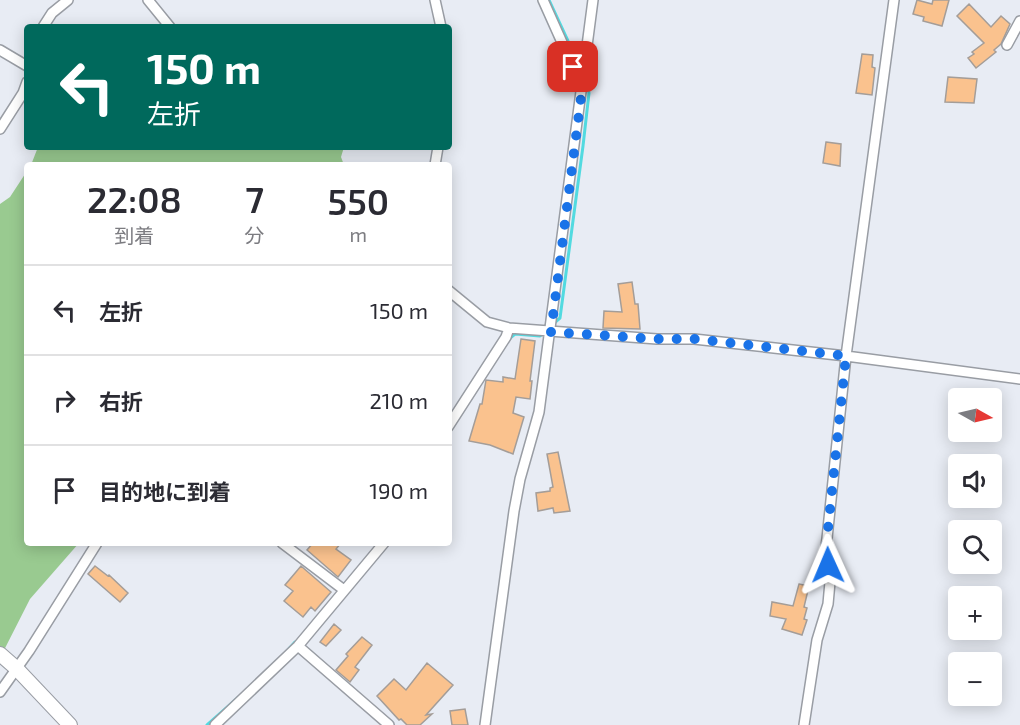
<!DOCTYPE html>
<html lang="ja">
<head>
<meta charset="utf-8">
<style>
	:root { --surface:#fff; --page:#f7f7f7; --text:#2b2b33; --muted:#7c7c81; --line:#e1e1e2 }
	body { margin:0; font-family:"Exo 2","Noto Sans JP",sans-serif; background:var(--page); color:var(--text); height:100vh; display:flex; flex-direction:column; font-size:22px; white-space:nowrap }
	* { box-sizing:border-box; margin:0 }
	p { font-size:20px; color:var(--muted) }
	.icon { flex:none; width:33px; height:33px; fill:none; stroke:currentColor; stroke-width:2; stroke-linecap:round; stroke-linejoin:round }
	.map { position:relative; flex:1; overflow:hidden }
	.details { position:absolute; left:24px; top:162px; width:428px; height:384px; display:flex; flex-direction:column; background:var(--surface); border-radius:6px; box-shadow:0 3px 15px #0003 }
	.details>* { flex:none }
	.hud { position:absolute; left:24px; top:24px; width:428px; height:126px; border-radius:6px; box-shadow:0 3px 15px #0003; background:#00695c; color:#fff; overflow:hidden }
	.needle { width:39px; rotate:98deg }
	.fabs { position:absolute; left:948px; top:388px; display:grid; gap:12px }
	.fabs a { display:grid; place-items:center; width:54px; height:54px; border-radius:6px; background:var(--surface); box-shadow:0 3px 15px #0003; font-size:30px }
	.pin { position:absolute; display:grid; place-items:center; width:51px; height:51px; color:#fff; margin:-26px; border-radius:12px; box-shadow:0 3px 9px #0006 }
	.me { position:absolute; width:66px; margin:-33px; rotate:359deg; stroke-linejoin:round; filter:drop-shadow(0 0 4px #0008) }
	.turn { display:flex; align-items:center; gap:21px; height:126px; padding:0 24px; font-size:27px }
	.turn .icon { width:78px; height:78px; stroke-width:2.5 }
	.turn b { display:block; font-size:42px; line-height:51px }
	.eta { display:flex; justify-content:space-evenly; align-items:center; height:102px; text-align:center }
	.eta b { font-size:36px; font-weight:600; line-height:42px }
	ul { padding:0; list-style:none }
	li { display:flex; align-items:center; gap:18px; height:90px; padding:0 24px; border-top:2px solid var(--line) }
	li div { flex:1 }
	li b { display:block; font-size:22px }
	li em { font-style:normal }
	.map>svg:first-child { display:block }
	.green { fill:#99ca90 }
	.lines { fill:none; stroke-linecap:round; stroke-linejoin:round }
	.stream { stroke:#52dae0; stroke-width:3 }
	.building { fill:#fac28e; stroke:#a49d98; stroke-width:1.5 }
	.street-casing { stroke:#999da4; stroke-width:12 }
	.secondary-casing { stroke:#999da4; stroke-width:16 }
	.street { stroke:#fff; stroke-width:9 }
	.secondary { stroke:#fff; stroke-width:14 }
	.route { stroke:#1a73e8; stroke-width:10; stroke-dasharray:0 18 }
</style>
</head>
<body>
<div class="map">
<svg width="1020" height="725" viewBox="0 0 1020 725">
	<rect width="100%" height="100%" fill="#e8ecf4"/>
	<path class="green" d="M 38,147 L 344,147 L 341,157 L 344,165 L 31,165 Z
		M 27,171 L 27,543 L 79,543 L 30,599 L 0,658 L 0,204 L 10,197 Z"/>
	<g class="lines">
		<path class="stream" d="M 549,0 L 581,69
			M 553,324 L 560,318 L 583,146 L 589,93 L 586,81
			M 509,339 L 515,334 L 540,336 L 544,332
			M 286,652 L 295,642 L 299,643
			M 207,725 L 240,696"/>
	</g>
	<path class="building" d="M 917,0 L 932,4 L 933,0 L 949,0 L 942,26 L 923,21 L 924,17 L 913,14 Z
		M 969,4 L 991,27 L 1001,16 L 1010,24 L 1001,44 L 994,50 L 996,52 L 976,68 L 968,58 L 974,54 L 972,52 L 984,43 L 957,16 Z
		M 862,54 L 873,55 L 872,67 L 875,68 L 872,95 L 856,93 Z
		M 948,77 L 977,79 L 974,103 L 945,102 Z
		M 826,142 L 841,144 L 840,166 L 823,163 Z
		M 632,282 L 635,304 L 638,304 L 640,329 L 603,328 L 604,311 L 622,312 L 618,284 Z
		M 521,339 L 535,341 L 530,381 L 532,381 L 530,399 L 516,397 L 513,413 L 524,417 L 513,454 L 490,445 L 469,441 L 480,404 L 482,404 L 486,380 L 503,382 L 503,377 L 515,379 Z
		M 558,452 L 570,511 L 554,513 L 553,508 L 538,511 L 536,493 L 550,491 L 550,488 L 553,487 L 547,454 Z
		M 313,543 L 341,543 L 336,549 L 351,560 L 338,577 L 307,550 Z
		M 95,566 L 108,576 L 109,575 L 128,593 L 120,602 L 88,574 Z
		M 301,566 L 331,592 L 315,611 L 311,607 L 303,617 L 284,601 L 293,591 L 285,585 Z
		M 799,584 L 809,586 L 804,607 L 807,608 L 804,619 L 807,620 L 802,635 L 782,629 L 786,619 L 770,616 L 772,602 L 793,606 Z
		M 334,624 L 341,630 L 326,646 L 320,642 Z
		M 362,637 L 372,645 L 355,667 L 359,670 L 350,682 L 336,670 L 348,656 L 346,654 Z
		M 427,663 L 453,685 L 426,715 L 432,714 L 420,725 L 407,725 L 401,719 L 399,720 L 377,696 L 394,679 L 406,690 Z
		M 465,709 L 468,725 L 452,725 L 450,711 Z"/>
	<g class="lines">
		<g class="street-casing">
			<path id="street" d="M 148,0 L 170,27
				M 435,0 L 441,27
				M 543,0 L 573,67 L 583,82
				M 43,27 L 52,13 L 68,0
				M 1007,45 L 1020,21
				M 0,50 L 27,66
				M 0,129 L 23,93 L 27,82
				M 435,165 L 438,147
				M 448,290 L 487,322 L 509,328 L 657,339 L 694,339 L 846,356 L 1020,379
				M 448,427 L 506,337 L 509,328
				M 282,543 L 344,590
				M 298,646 L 389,725
				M 0,692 L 29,651 L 97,543
				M 215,725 L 298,646 L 384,543
				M 485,725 L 514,511 L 520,479 L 539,412 L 593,0
				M 804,725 L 817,640 L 828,604 L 830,582 L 826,548 L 846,356 L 894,0"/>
		</g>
		<g class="secondary-casing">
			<path id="secondary" d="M 0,654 L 16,668 L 70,725"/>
		</g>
		<use href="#street" class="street"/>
		<use href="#secondary" class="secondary"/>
	</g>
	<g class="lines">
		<path class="route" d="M 573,67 L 583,82 L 551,332 L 657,339 L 694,339 L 846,356 L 826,548 L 828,565"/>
	</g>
</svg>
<div class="fabs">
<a><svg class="needle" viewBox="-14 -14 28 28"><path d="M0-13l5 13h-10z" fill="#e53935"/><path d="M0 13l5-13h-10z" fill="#7c7c81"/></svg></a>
<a><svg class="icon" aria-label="sound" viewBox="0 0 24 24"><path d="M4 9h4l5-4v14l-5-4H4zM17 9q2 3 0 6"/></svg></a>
<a><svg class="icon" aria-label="search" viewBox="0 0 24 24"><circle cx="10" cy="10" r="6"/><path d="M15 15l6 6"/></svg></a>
<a>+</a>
<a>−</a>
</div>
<div class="pin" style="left:573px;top:67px;background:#d93025"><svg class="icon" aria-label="arrive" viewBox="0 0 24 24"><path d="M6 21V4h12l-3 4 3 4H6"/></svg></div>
<svg class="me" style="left:828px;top:565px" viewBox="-20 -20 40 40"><path d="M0-17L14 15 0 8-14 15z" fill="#1a73e8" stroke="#fff" stroke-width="4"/></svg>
<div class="hud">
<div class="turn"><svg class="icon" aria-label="left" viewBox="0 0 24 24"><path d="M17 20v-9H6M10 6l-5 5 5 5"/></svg><div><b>150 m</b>左折</div></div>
</div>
<section class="details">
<div class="eta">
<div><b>22:08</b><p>到着</p></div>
<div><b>7</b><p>分</p></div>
<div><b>550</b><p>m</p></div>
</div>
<ul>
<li><svg class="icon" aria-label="left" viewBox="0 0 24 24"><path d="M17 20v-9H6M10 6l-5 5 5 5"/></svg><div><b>左折</b></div><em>150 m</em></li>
<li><svg class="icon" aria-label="right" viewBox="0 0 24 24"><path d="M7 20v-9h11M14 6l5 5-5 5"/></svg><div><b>右折</b></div><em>210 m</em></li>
<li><svg class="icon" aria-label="arrive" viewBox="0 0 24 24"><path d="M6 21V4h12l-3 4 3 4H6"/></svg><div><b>目的地に到着</b></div><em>190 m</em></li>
</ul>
</section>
</div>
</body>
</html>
